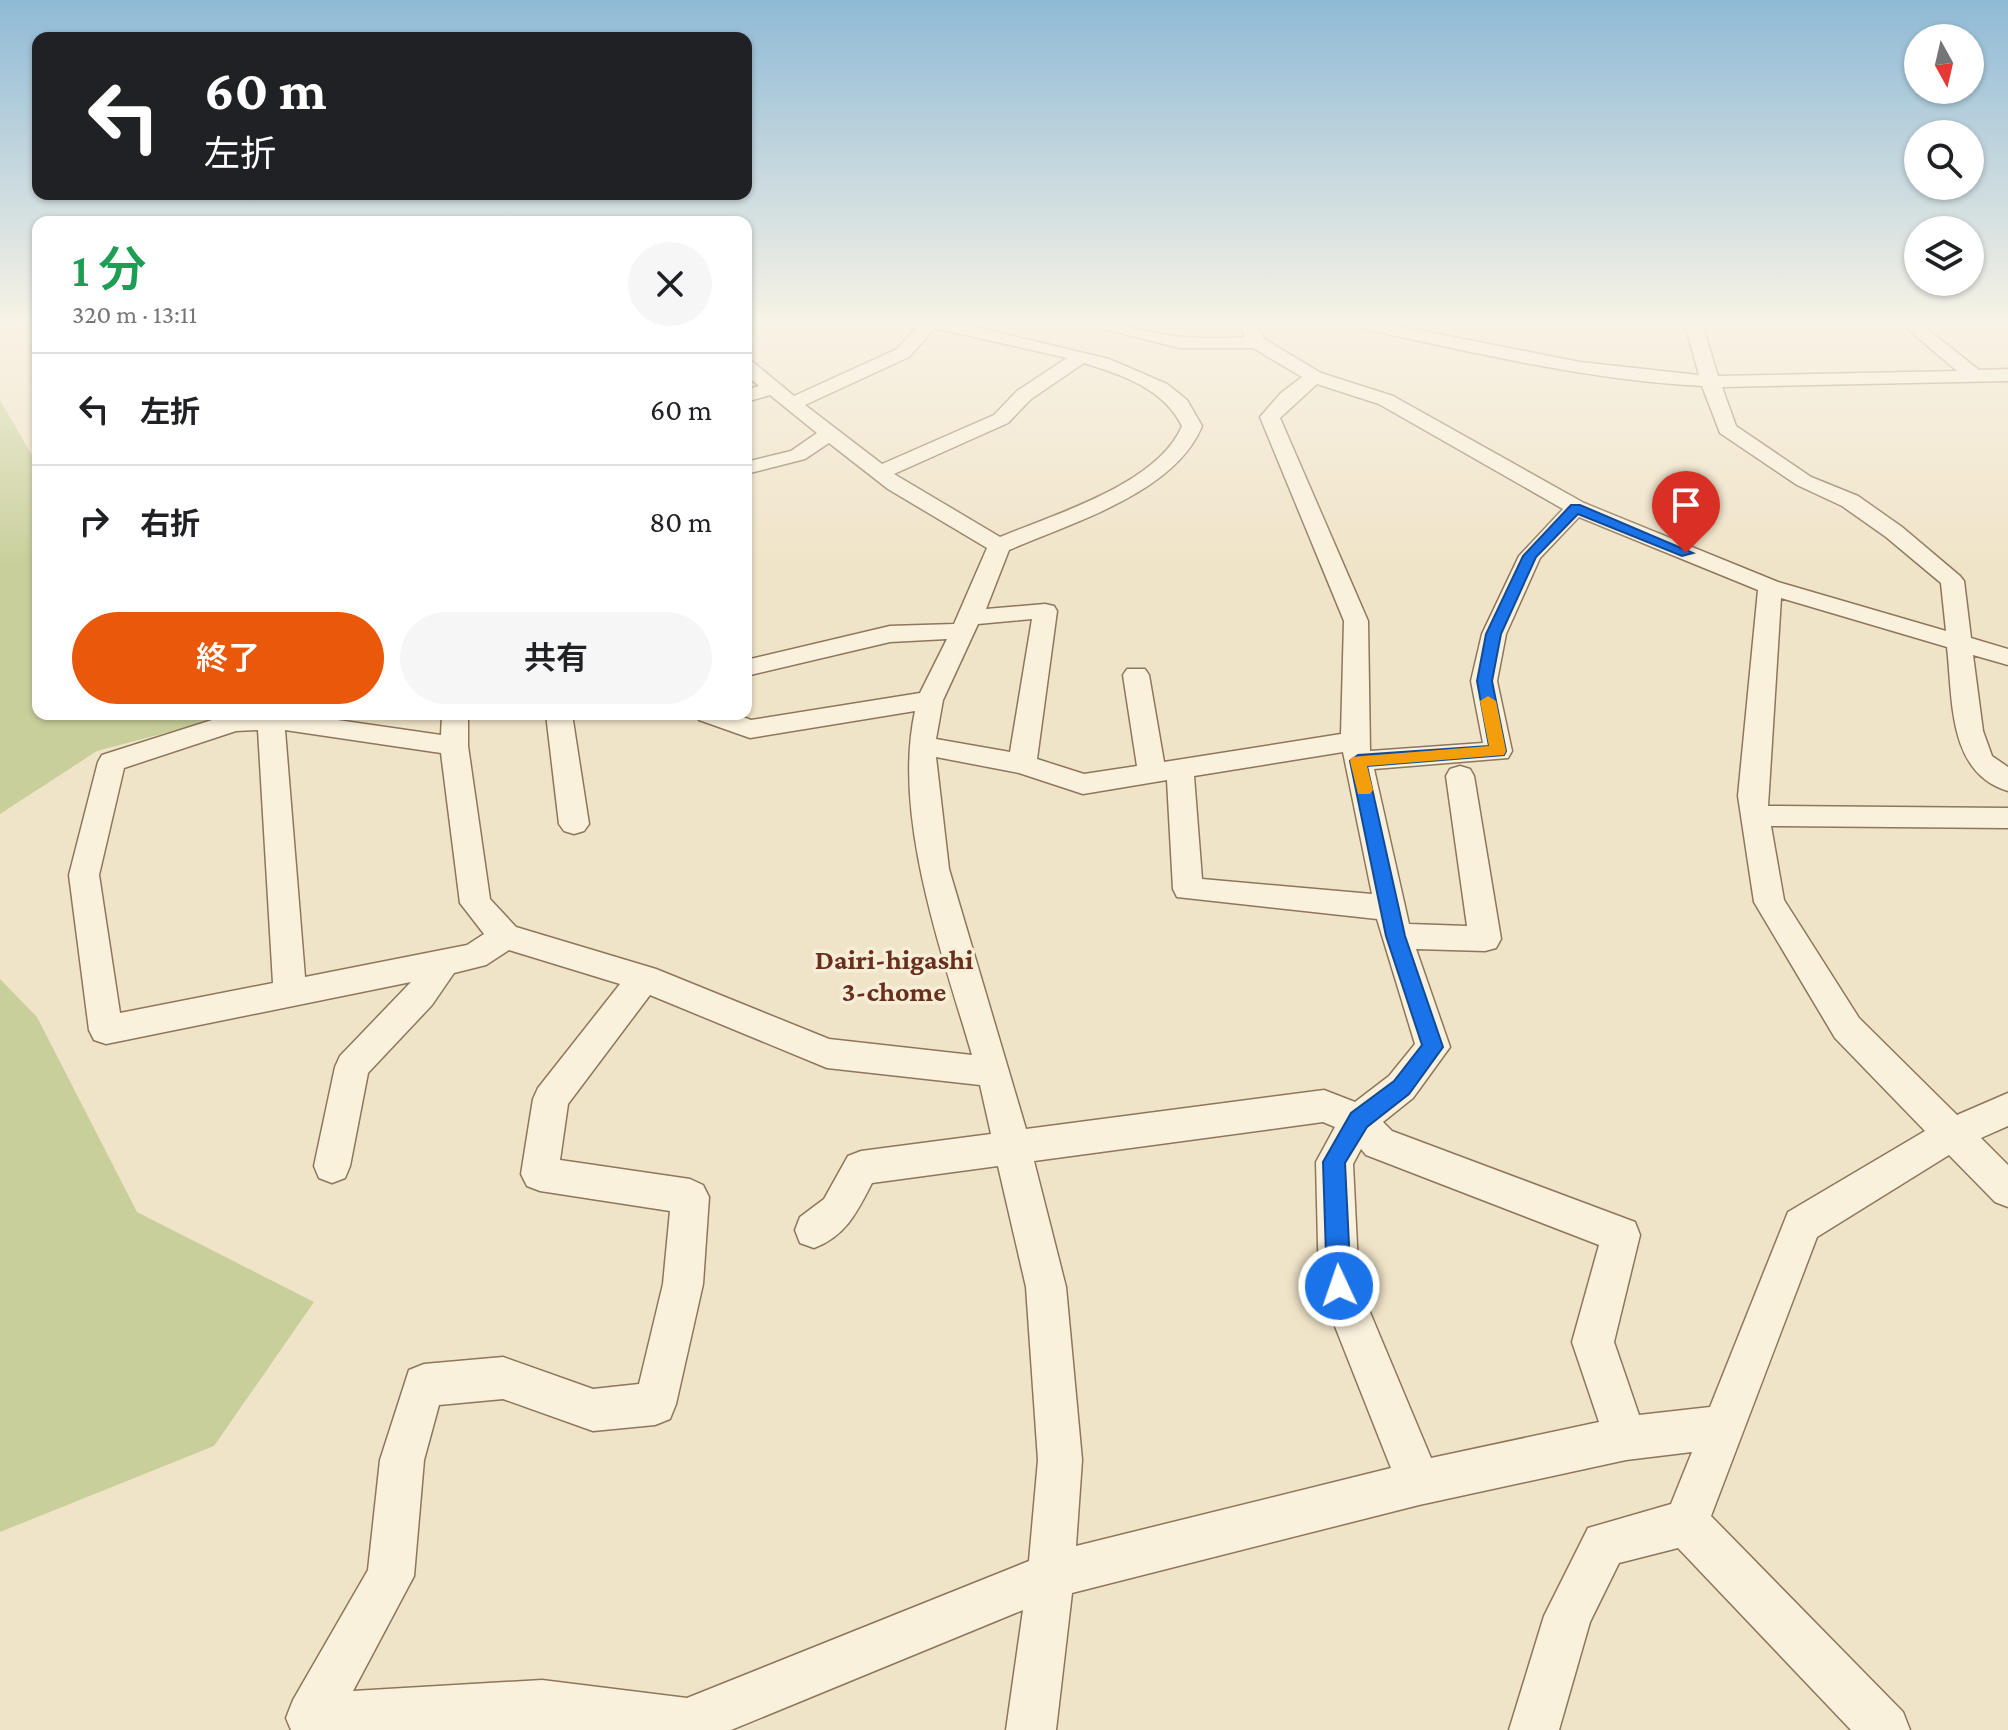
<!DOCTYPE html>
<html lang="ja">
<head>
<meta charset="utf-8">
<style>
	:root { --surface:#fff; --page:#f6f6f6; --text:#202124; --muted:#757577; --line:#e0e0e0; --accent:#ea580c }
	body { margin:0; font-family:"Crimson Pro","Noto Sans JP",serif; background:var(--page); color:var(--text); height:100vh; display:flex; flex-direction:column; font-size:30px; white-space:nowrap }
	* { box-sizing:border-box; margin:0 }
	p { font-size:26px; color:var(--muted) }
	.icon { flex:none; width:44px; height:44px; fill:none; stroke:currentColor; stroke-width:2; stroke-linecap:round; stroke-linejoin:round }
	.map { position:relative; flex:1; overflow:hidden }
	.details { position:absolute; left:32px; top:216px; width:720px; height:504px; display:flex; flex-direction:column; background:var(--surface); border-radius:16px; box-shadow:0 2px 6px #0004 }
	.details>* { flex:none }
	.top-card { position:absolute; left:32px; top:32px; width:720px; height:168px; border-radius:16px; box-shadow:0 2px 6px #0004; background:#202124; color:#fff; overflow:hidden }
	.needle { width:52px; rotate:172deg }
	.fabs { position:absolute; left:1904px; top:24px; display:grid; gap:16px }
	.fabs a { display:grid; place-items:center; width:80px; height:80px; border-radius:50%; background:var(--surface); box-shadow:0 2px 6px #0004; font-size:40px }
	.pin { position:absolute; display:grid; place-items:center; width:68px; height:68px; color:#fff; margin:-82px -34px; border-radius:50% 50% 50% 0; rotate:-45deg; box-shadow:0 0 8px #0007 }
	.pin .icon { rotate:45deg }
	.me { position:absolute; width:88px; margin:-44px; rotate:357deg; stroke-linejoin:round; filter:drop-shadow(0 0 6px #0008) }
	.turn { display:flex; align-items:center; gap:28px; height:168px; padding:0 40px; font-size:36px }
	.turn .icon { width:104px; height:104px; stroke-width:2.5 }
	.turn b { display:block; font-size:56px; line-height:68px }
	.round { display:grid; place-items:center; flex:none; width:84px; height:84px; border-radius:42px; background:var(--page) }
	.overview { display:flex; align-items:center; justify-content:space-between; height:136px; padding:0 40px }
	h1 { font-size:48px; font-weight:600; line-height:60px; color:#1e9e55 }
	.cta { display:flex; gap:16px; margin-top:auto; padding:16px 40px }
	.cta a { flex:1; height:92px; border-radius:48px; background:var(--accent); color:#fff; font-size:32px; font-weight:600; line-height:92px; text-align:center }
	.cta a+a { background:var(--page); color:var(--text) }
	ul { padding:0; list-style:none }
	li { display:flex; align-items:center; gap:24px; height:112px; padding:0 40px; border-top:2px solid var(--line) }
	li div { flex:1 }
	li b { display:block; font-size:30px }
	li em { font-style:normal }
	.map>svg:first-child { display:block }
	.green { fill:#c9cf9b }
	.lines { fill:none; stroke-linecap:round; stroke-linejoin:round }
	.minor-casing { stroke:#8d765c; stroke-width:3 }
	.minor { fill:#faf1dc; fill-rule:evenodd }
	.route { fill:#1a73e8; stroke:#114b97; stroke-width:2 }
	.slow { fill:#f59e0b }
	.labels { text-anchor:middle; stroke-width:7; stroke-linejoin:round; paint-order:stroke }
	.neighbourhood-label { font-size:28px; font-weight:bold; fill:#6b2e1e; stroke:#f7eed8 }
</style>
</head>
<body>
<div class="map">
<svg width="2008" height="1730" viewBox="0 0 2008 1730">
	<rect width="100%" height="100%" fill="#f0e4c8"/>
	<path class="green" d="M 0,400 L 33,457 L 38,459 L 38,714 L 237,714 L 97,751 L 0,814 Z
		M 0,979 L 37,1017 L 137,1212 L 314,1302 L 214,1446 L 0,1532 Z"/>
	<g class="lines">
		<g class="minor-casing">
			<path id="minor" d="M 920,324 L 962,324 L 1109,359 L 1167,384 L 1187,400 L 1202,426 C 1175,493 1071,523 1009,550 L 986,609 L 1045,604 L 1054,606 L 1057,611 L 1037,759 L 1084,774 L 1137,766 L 1123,675 L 1127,669 L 1145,669 L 1149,675 L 1164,762 L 1341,734 L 1344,621 L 1260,417 L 1281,393 L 1302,377 L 1253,348 L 1180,348 L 1100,328 L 1098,324 C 1122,324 1143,331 1167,335 C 1193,339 1219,339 1245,337 L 1240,324 L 1256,324 L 1264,339 L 1321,373 L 1393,396 L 1584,503 L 1778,582 L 1946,631 L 1941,583 L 1886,537 L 1842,506 L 1797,485 L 1720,433 L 1702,386 C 1588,380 1476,353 1364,329 L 1355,324 L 1387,324 L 1580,362 L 1699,375 L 1685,324 L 1702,324 L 1718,376 L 1957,371 L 1902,324 L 1921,324 L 1979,370 L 2008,369 L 2008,381 L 1722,387 L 1736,426 L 1811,477 L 1858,496 L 1902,527 L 1960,576 L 1964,581 L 1971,638 L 2008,649 L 2008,665 L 1973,655 L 1983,731 L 1992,756 L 2008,767 L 2008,791 C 1947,773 1953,698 1947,647 L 1781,598 L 1768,806 L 2008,808 L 2008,828 L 1771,826 L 1784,900 L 1859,1018 L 1957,1115 L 2008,1093 L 2008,1126 L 1981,1138 L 2008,1165 L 2008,1207 L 1995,1202 L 1949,1155 L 1817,1237 L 1711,1516 L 1903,1712 L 1910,1730 L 1851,1730 L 1678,1548 L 1619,1563 L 1590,1622 L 1559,1730 L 1509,1730 L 1544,1616 L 1588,1528 L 1671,1504 L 1692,1452 L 1626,1460 L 1419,1505 L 1072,1593 L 1056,1730 L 1006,1730 L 1023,1610 L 731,1730 L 291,1730 L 286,1718 L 293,1700 L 368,1570 L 380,1460 L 409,1370 L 424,1364 L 503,1357 L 593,1389 L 639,1384 L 663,1284 L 670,1211 L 540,1191 L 527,1186 L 521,1174 L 533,1099 L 538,1088 L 620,984 L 509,950 L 486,965 L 454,973 L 432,1005 L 368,1073 L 350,1166 L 345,1178 L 332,1183 L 319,1178 L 314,1166 L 335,1067 L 340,1056 L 411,982 L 106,1044 L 94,1040 L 89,1030 L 69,875 L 98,762 L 102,755 L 231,714 L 296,714 L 441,735 L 442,714 L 468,714 L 468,746 L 490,899 L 516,927 L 656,969 L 829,1039 L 972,1055 C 942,952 892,817 915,711 L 750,738 L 699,720 L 695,714 L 735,714 L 751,720 L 920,693 L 947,639 L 890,642 L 746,676 L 746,660 L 890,626 L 954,624 L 987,548 L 888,489 L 829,443 L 805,459 L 746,474 L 746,462 L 791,451 L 817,433 L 770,395 L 746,402 L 746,390 L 759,386 L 746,375 L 746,360 L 753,362 L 794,396 L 897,349 ZM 935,328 L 1067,358 L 1017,391 L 994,415 L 882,464 L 805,405 L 909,357 ZM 1084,363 C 1123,375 1164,389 1182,426 C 1158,484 1055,514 1000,537 L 894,474 L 1008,423 L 1031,399 ZM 1317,384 L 1379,404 L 1563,509 L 1519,556 L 1482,634 L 1471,681 L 1483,743 L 1370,751 L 1368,621 L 1280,418 ZM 1579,517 L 1758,590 L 1738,796 L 1754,902 L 1835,1038 L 1925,1131 L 1788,1212 L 1710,1407 L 1639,1415 L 1614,1342 L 1640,1235 L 1635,1222 L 1392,1131 L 1383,1122 L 1413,1098 L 1450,1047 L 1416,949 L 1485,951 L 1496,948 L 1501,939 L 1474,776 L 1470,769 L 1460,766 L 1450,769 L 1446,776 L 1467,926 L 1409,924 L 1374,769 L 1508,758 L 1512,751 L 1497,681 L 1506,634 L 1540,558 ZM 1032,619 L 1010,752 L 936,739 L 943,700 L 978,624 ZM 258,730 L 273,983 L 120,1013 L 99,875 L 124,768 L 236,731 ZM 285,730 L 441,753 L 460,903 L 484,934 L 467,945 L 305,977 ZM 1343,752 L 1372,894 L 1202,879 L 1194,776 ZM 936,757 L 1019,773 L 1083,794 L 1167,780 L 1173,889 L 1177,897 L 1377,919 L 1415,1044 L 1389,1076 L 1355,1102 L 1324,1090 L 1026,1129 L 949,869 ZM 650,995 L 827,1068 L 980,1085 L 991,1134 L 861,1151 L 848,1156 L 824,1199 L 800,1217 L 795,1230 L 800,1243 L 814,1248 C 846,1236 857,1212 872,1183 L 998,1166 L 1026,1287 L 1038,1460 L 1029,1561 L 687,1698 L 542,1680 L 353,1691 L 414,1576 L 424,1460 L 439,1405 L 503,1399 L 593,1431 L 655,1425 L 670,1419 L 676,1404 L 703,1284 L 709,1197 L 703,1185 L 690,1179 L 560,1160 L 568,1104 ZM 1323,1122 L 1335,1127 L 1316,1162 L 1319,1286 L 1391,1468 L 1076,1546 L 1082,1460 L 1066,1287 L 1034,1161 ZM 1361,1149 L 1366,1155 L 1599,1245 L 1572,1342 L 1599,1422 L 1431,1458 L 1359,1286 L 1353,1164 Z
				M 546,714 L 572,714 L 589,824 L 584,831 L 574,834 L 564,831 L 559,824 Z"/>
		</g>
		<use href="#minor" class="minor"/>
	</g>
	<linearGradient id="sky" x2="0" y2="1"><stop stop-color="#8fbad6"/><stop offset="0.57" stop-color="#f8f3e6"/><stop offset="1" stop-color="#f8f3e6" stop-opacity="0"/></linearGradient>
	<rect width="2008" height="566" fill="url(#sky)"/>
	<path class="route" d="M 1571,505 L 1580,505 L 1693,553 L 1682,556 L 1578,514 L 1536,557 L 1501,634 L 1492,681 L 1506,751 L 1504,755 L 1367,766 L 1405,936 L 1443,1047 L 1409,1094 L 1367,1127 L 1345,1163 L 1351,1286 L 1348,1295 L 1339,1298 L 1331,1295 L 1327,1286 L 1323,1162 L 1351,1113 L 1394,1081 L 1422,1045 L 1386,936 L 1350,761 L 1358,755 L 1489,746 L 1477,681 L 1486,634 L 1523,556 Z"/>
	<path class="slow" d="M 1488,696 L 1496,701 L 1506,751 L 1504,755 L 1367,766 L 1373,790 L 1370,794 L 1358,794 L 1350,761 L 1352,757 L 1489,746 L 1480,701 Z"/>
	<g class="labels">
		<g class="neighbourhood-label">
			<text x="894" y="969">Dairi-higashi<tspan x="894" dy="32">3-chome</tspan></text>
		</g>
	</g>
</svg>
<div class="fabs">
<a><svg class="needle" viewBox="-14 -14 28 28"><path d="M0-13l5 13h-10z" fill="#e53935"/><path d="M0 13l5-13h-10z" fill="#757577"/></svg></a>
<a><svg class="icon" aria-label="search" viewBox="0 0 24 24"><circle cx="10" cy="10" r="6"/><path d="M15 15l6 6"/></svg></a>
<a><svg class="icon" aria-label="layers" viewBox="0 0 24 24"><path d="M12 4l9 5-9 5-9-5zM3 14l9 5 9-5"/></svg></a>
</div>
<div class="pin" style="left:1686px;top:553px;background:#d93025"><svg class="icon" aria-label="arrive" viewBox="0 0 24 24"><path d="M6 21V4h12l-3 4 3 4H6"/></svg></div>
<svg class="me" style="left:1339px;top:1286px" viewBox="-20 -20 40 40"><circle r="17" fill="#1a73e8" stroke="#fff" stroke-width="3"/><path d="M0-11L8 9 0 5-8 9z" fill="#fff"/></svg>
<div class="top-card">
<div class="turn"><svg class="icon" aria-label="left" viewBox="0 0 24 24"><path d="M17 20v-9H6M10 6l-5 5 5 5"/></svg><div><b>60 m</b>左折</div></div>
</div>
<section class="details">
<div class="overview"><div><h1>1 分</h1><p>320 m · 13:11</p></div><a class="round"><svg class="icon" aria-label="close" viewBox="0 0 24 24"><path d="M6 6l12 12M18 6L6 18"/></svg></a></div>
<ul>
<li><svg class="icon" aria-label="left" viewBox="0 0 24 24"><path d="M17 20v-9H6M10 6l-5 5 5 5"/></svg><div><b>左折</b></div><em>60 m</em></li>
<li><svg class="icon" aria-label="right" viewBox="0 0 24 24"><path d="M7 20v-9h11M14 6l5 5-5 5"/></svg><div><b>右折</b></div><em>80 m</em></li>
</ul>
<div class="cta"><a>終了</a><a>共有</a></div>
</section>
</div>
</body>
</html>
